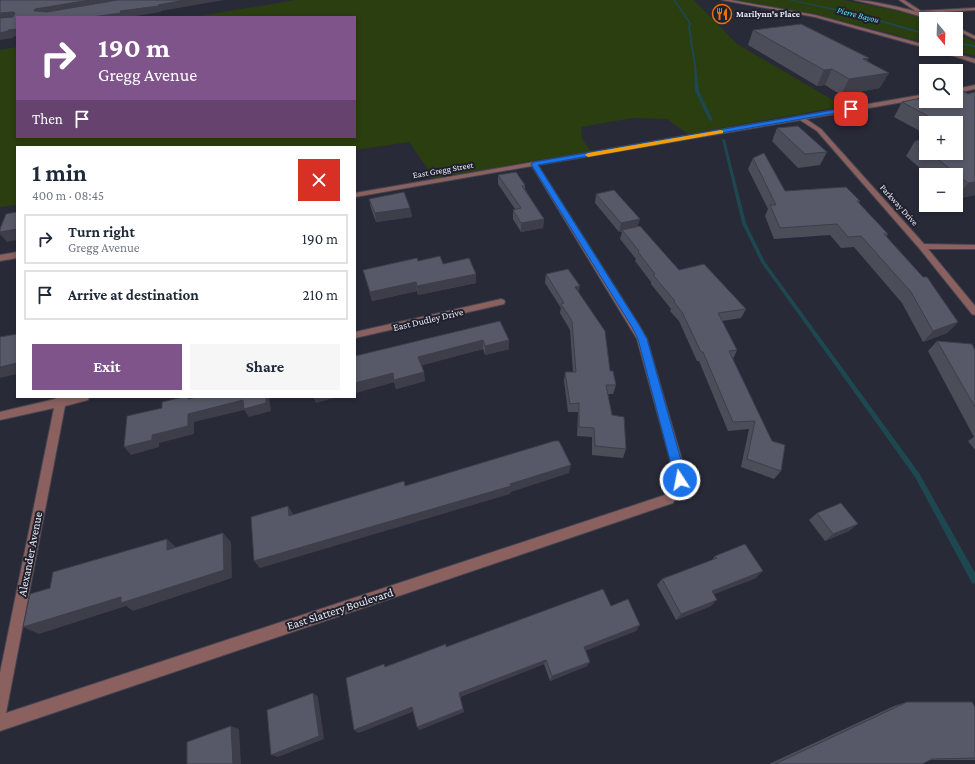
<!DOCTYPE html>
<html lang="en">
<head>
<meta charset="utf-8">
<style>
	:root { --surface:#fff; --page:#f6f6f7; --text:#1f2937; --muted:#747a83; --line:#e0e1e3; --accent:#7f548a }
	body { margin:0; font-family:"Crimson Pro",serif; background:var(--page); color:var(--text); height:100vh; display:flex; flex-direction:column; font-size:15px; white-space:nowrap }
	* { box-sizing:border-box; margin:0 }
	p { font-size:13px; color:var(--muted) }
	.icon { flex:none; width:22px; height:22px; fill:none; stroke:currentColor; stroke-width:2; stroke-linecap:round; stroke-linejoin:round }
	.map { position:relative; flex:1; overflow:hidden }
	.sheet { position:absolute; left:16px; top:146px; width:340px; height:252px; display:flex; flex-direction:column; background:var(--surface); border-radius:0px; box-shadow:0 2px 6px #0003 }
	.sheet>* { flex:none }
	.banner { position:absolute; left:16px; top:16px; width:340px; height:122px; border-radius:0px; box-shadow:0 2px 6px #0003; background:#7f548a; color:#fff; overflow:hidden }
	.needle { width:26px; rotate:161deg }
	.controls { position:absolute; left:919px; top:12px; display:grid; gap:8px }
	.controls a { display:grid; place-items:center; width:44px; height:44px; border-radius:0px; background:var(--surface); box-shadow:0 2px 6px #0003; font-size:20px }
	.pin { position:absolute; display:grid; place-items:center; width:34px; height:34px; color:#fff; margin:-17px; border-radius:8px; box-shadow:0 2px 6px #0006 }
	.me { position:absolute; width:44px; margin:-22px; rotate:349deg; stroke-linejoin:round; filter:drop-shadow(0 0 3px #0008) }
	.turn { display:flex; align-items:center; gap:14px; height:84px; padding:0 16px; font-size:18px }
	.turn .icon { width:52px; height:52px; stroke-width:2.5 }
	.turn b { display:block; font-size:28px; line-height:34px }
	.then { display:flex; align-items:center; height:38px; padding:0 16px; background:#0003; gap:8px; font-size:15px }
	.round { display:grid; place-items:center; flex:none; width:42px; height:42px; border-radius:0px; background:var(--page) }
	.overview { display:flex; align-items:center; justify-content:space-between; height:68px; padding:0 16px }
	h1 { font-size:24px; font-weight:700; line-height:30px }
	.cta { display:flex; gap:8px; margin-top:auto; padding:8px 16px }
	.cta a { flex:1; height:46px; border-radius:0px; background:var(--accent); color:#fff; font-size:16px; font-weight:700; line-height:46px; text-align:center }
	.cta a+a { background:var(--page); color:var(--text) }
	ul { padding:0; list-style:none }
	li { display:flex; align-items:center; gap:12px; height:50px; margin:0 8px 6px; padding:0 8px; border:2px solid var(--line); border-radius:0px }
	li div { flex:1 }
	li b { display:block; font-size:15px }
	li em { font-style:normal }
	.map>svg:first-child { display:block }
	.green { fill:#2a3e10 }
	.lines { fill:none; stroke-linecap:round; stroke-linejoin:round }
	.stream { fill:#1e4850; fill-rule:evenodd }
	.minor-casing { stroke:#444552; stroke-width:2 }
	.tertiary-casing { stroke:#444552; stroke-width:2 }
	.minor { fill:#8a615f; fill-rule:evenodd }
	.tertiary { fill:#8a615f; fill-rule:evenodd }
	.wall { fill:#4b4d59; fill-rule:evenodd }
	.shaded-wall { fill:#3d3e49 }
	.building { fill:#575968; stroke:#3d3e49 }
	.route { fill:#1a73e8; stroke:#114b97 }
	.slow { fill:#f59e0b }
	.labels { text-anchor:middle; stroke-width:4; stroke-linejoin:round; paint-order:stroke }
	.far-poi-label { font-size:9px; font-weight:bold; fill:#e9eaf3; stroke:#1f212e; text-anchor:start }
	.far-water-label { font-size:9px; font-style:italic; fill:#5fe5fc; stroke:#1f212e }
	.far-street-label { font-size:9px; fill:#e9eaf3; stroke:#1f212e }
	.street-label { font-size:10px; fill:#e9eaf3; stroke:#1f212e }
	.near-street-label { font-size:12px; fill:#e9eaf3; stroke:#1f212e }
</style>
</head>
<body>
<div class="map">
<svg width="975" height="764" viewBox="0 0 975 764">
	<rect width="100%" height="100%" fill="#292a38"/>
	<path class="green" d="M 295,0 L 694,0 L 737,44 L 843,106 L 688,134 L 667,119 L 633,118 L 581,127 L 582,139 L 591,151 L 434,178 L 409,142 L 355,150 L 355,147 L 17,147 L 17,205 L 0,207 L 0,50 L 17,47 L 17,137 L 355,137 L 355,17 L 194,17 Z
		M 737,0 L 843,0 L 903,12 L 926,20 L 926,43 L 815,14 Z
		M 956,32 L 975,42 L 975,56 L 947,49 L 956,49 Z"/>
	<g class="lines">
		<path class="stream" d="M 673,0 L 675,0 L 691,23 L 690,28 L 696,65 L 699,91 L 713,120 L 712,121 L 709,120 L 695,91 L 694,65 L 688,28 L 689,23 Z
			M 788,0 L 792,0 L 856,13 L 926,33 L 926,35 L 856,15 Z
			M 956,42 L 975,45 L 975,47 L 956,44 Z
			M 722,139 L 725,140 L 746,223 L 765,262 L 919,473 L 975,573 L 975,584 L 972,583 L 915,477 L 761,262 L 742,223 Z"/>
		<g class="minor-casing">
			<path id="minor" d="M 899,0 L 904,0 L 921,11 L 917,12 Z
				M 975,85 L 975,89 L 956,93 L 956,89 Z
				M 926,94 L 926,98 L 806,119 L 821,129 L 924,244 L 975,245 L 975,249 L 928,249 L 975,306 L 975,315 L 972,314 L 919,248 L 817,131 L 800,120 L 538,165 L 639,325 L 647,339 L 684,467 L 686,480 L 673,503 L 0,731 L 0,673 L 54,408 L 0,420 L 0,412 L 55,399 L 56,397 L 89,397 L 88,400 L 65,406 L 6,713 L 665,495 L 674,479 L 672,467 L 637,339 L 532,166 L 355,197 L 355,193 Z
				M 17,252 L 17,258 L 0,261 L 0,255 Z
				M 501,299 L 504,300 L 505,302 L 504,304 L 355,338 L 355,332 Z"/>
		</g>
		<g class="tertiary-casing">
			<path id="tertiary" d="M 722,0 L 731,0 L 815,15 L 926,45 L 926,48 L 815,17 Z
				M 854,0 C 871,0 922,11 936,19 L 929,19 L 899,10 Z
				M 975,8 L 975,10 L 941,12 L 918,11 Z
				M 956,27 L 975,36 L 975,39 L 956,30 Z
				M 932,49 L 939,49 L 975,59 L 975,63 Z"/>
		</g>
		<use href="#minor" class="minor"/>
		<use href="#tertiary" class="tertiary"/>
	</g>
	<path class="wall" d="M 753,30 L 867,61 L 880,88 L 841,95 L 825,85 L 817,86 L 748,45 Z
		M 963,91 L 968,94 L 975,92 L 975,195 L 956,199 L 956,175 L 928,175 L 906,156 L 915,141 L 924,140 L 918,130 L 894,117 L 902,102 L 926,97 L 926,101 L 956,101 L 956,92 ZM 926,123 L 956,123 L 956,153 L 926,153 Z
		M 777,128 L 827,152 L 820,165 L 798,168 L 772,141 Z
		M 753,158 L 785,191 L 860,201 L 859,203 L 888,234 L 886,237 L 958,322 L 947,333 L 923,342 L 902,303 L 854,247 L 841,248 L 830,235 L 774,239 L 765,216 L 768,209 L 748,169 Z
		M 498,175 L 525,185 L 525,189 L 544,219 L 543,228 L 521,232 L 513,219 L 513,210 L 515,209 L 498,184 Z
		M 596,194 L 638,227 L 679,270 L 746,309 L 741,318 L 722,321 L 737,350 L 733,359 L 781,471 L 774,479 L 741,467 L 749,429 L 728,431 L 699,361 L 697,361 L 679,321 L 670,311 L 671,309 L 651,284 L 651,282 L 635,261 L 636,259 L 620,239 L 622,232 L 619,232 L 595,203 Z
		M 369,199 L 410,208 L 412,217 L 376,222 L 371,208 Z
		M 418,261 L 443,264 L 476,274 L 476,283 L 418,295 L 417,291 L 372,301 L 363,270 Z
		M 546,274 L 579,292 L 610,371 L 616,385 L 613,394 L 607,394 L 612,415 L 626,449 L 623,458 L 592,455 L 592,437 L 577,436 L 578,412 L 568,412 L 564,381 L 565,372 L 573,372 L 570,330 L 560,313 L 561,308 L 545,283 Z
		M 500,321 L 509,349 L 485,355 L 483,349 L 421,365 L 425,381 L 396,389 L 394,382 L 355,393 Z
		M 937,341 L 975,350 L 975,450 L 968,441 L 974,437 L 928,351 Z
		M 817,513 L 849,531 L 825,541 L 809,520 Z
		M 715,556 L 756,578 L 714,594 L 711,606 L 676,620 L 657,585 L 662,579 L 711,561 Z
		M 611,606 L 636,631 L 586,650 L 587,666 L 550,681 L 544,664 L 460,697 L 464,712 L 419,730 L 413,711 L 358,733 L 386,666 L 446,647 Z
		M 907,702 L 975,707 L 975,760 L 929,760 L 922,764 L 769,764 L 894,706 Z"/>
	<path class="shaded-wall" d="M 90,0 L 132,0 L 38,17 L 34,11 L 35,9 Z
		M 185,0 L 224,0 L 161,11 L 161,12 L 129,17 L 92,17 L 120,11 Z
		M 13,12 L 17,19 L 0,20 L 0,13 Z
		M 17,29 L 17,36 L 13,37 L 13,38 L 0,40 L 0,33 L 8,30 Z
		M 869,58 L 861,74 L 863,59 Z
		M 832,69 L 825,85 L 817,86 L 824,70 Z
		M 889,73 L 880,88 L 841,95 L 849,79 Z
		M 975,182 L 975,195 L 956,199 L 968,183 Z
		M 410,208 L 412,217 L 376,222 L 375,213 Z
		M 544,219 L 543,228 L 521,232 L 521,223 Z
		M 640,219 L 637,228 L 622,230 L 622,232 L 619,232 L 621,223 Z
		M 17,229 L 17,240 L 7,242 L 0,234 L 0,232 Z
		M 476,274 L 476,283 L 418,295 L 417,286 Z
		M 416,282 L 417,291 L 372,301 L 370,292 Z
		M 580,286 L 578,296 L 575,287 Z
		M 958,322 L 947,333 L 923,342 L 933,331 Z
		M 483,340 L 483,349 L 420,366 L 418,357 Z
		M 509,340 L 509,349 L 485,355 L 485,346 Z
		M 17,363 L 17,374 L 0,378 L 0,367 Z
		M 424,372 L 425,381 L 396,389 L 394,380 Z
		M 393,373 L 394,382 L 355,393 L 355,383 Z
		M 266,397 L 269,397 L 271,411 L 249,417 L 244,410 L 194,422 L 194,434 L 159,443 L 159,447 L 131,455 L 124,447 L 188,414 L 243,400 Z
		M 313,397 L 338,397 L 316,403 Z
		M 571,465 L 569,473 L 511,492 L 510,494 L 260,568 L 254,561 L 510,484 Z
		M 288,506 L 293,514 L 294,523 L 289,516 Z
		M 858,524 L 849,531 L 825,541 L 833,534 Z
		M 223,533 L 231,542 L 232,578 L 133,611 L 126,606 L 39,634 L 23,627 Z
		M 167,539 L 177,548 L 167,550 Z
		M 763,571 L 756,578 L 706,597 L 712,591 Z
		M 717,600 L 711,606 L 676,620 L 681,614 Z
		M 640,625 L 636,631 L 582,652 L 584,647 Z
		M 546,660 L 544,664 L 460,697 L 459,693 Z
		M 590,662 L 587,666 L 550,681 L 552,676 Z
		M 313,693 L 318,697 L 324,739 L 278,757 L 271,755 Z
		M 412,707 L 415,711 L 358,733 L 354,730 Z
		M 463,709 L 464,712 L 419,730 L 417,727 Z
		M 231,726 L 239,729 L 241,764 L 233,764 Z"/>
	<path class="building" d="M 0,0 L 90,0 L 35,9 L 34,11 L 47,12 L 118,0 L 185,0 L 158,5 L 159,6 L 120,11 L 121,13 L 92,17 L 17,17 L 17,29 L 8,30 L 8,31 L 0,33 L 0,18 L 13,17 L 15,13 L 13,12 L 0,13 Z
		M 801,24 L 869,58 L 863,59 L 889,73 L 849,79 L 832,69 L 824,70 L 753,30 Z
		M 963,91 L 968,94 L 975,92 L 975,182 L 968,183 L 930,153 L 956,153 L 956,123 L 932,123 L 928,116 L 902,102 L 926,97 L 926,101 L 956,101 L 956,92 Z
		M 798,126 L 827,152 L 805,154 L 777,128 Z
		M 926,140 L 926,150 L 915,141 Z
		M 764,153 L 785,191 L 846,187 L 860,201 L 857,201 L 888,234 L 884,234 L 923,277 L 927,277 L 958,322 L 933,331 L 911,292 L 861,236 L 848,237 L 837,224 L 780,228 L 770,205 L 776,205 L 753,158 Z
		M 516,172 L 525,185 L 522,186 L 544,219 L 521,223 L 513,210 L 521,208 L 498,175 Z
		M 614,190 L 640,219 L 621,223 L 596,194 Z
		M 404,192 L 410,208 L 375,213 L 369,199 Z
		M 17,212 L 17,229 L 0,232 L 0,229 L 6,214 Z
		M 640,226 L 679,270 L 704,264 L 746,309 L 718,313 L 737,350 L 729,351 L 772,441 L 785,445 L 781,471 L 747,459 L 755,421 L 733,422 L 703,352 L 701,352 L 682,312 L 674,302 L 675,301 L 653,275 L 655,274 L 638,252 L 639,251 L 622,230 Z
		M 440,256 L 443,264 L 469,258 L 476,274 L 417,286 L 416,282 L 370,292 L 363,270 L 417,258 L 418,261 Z
		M 568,269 L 580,286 L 575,287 L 605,331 L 610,371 L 613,371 L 616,385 L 606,385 L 612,415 L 624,417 L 626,449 L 595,446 L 594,428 L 579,427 L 579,403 L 570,404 L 565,372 L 576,372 L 572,321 L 561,304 L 564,303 L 546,274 Z
		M 500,321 L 509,340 L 485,346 L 483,340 L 418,357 L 424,372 L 394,380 L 393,373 L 355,383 L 355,356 Z
		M 17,334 L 17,363 L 0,367 L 0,337 Z
		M 937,341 L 972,344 L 975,350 L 975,407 Z
		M 183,397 L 188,397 L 188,399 L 196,397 L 266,397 L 266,403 L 244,409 L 243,400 L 188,414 L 188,426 L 152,435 L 152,440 L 124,447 L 127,416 L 162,408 L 162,402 Z
		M 554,441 L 559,441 L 571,465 L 510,484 L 511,486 L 254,561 L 251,517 L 288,506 L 289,516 L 404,481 L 405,486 Z
		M 841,503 L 858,524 L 833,534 L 817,513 Z
		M 223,533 L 224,570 L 121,603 L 121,597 L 23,627 L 30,594 L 50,588 L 53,572 L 167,539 L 167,550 Z
		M 745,544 L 763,571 L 712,591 L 717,600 L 681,614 L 662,579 L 717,558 L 715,556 Z
		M 603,589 L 611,606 L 628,599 L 640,625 L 584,647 L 590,662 L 552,676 L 546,660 L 459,693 L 463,709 L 417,727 L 412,707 L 354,730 L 346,678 L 384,664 L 385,667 L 446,644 L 446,647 Z
		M 313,693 L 319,736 L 271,755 L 267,710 Z
		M 907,702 L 972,702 L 975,707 L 975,758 L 932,759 L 922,764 L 775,764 Z
		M 231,726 L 233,764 L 187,764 L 187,742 Z"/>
	<path class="route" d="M 851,107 L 854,109 L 853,110 L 538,165 L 639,325 L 647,339 L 683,467 L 685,480 L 683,483 L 680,485 L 676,483 L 638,339 L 632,327 L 531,164 L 534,162 Z"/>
	<path class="slow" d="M 721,130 L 723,131 L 723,133 L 588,157 L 585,155 L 588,153 Z"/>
	<defs>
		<g id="restaurant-ring" transform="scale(1)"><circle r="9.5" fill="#1f212e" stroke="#e8710a" stroke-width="1.5"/><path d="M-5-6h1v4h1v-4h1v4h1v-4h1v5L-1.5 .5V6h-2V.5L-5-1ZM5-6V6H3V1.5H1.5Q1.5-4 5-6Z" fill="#e8710a"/></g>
	</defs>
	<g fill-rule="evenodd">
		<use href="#restaurant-ring" x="722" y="14"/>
	</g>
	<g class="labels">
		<g class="far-poi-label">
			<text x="736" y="17">Marilynn's Place</text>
		</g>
		<g class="far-water-label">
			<text transform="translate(858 15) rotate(14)" y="3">Pierre Bayou</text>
		</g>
		<g class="far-street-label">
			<text transform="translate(443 170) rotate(-10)" y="3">East Gregg Street</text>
			<text transform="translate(899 205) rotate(48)" y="3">Parkway Drive</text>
		</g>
		<g class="street-label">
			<text transform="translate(428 319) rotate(-13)" y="4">East Dudley Drive</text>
		</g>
		<g class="near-street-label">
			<text transform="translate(30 554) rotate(-79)" y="4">Alexander Avenue</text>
			<text transform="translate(340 609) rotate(-18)" y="4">East Slattery Boulevard</text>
		</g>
	</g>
</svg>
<div class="controls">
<a><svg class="needle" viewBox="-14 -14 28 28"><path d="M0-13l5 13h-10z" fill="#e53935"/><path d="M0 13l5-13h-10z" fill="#747a83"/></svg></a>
<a><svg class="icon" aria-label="search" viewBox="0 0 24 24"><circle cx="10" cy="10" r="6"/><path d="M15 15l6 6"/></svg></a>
<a>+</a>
<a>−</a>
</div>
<div class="pin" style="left:851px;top:109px;background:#d93025"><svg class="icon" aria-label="arrive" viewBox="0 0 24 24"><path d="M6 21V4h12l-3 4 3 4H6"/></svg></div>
<svg class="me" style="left:680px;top:480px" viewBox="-20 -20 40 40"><circle r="17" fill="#1a73e8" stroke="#fff" stroke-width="3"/><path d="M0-11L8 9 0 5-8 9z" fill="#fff"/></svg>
<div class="banner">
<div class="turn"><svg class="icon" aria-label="right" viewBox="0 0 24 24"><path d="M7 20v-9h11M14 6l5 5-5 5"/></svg><div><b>190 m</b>Gregg Avenue</div></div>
<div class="then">Then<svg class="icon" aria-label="arrive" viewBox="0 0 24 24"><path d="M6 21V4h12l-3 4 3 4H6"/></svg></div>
</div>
<section class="sheet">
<div class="overview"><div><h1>1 min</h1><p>400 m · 08:45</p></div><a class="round" style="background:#d93025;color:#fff"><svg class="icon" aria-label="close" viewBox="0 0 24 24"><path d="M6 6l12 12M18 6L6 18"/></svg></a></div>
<ul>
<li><svg class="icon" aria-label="right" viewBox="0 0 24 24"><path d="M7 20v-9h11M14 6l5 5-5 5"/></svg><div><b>Turn right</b><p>Gregg Avenue</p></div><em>190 m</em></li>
<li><svg class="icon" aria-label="arrive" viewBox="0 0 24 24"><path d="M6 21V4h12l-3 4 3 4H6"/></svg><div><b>Arrive at destination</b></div><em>210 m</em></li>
</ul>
<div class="cta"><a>Exit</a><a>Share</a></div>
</section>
</div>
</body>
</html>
